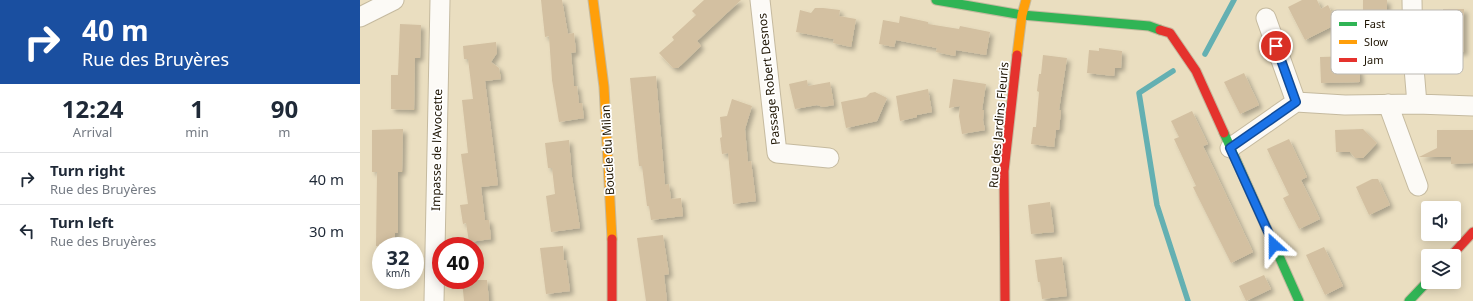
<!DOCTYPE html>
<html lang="en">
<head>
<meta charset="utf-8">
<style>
	:root { --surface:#fff; --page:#f2f2f3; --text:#1f2937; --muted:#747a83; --line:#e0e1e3 }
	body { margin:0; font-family:"Noto Sans",sans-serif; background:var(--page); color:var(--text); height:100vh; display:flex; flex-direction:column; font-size:15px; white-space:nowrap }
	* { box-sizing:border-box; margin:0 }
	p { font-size:13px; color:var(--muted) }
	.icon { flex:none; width:22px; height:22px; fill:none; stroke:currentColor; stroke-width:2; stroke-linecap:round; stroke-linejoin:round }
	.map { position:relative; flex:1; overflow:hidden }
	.panel { display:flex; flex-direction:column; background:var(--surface); width:360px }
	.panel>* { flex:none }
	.top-card { background:#1a4fa0; color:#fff; overflow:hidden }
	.controls { position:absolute; left:1061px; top:201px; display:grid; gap:8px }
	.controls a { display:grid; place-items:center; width:40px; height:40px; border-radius:4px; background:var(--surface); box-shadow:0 2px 10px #0003; font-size:20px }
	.speed { position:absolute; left:12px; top:237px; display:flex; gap:8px; font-size:20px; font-weight:700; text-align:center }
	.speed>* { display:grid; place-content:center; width:52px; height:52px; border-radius:50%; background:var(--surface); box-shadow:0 2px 10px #0003; line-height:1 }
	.speed small { font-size:10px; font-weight:400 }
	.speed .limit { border:6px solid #d22; background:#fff; color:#111 }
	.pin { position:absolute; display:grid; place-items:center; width:34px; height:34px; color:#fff; margin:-17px; border:2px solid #fff; border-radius:50%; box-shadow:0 1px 4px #0007 }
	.me { position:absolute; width:44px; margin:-22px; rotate:336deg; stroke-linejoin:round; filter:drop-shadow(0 0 3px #0008) }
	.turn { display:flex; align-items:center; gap:14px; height:84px; padding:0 16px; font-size:18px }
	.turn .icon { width:52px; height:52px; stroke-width:2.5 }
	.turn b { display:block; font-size:28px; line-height:34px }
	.eta { display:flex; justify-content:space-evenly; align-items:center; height:68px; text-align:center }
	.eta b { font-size:24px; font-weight:700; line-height:28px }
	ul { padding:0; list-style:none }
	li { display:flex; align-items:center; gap:12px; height:52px; padding:0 16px; border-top:1px solid var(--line) }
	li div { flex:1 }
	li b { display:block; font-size:15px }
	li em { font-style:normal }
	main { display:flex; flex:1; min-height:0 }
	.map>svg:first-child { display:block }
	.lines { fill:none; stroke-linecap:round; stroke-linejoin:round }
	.stream { stroke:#64b0b2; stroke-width:5.5 }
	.building { fill:#d3c0a1; filter:url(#shadow) }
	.street-casing { stroke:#c5ba9f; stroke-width:21 }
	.fast-casing { stroke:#c5ba9f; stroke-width:11 }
	.slow-casing { stroke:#c5ba9f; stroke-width:11 }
	.jam-casing { stroke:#c5ba9f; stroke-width:11 }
	.street { stroke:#fcfaf6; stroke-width:19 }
	.fast { stroke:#30b455; stroke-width:9 }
	.slow { stroke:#ff9f0a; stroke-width:9 }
	.jam { stroke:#e5322d; stroke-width:9 }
	.route-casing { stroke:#114b97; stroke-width:10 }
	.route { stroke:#1a73e8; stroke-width:7 }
	.labels { text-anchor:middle; stroke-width:3.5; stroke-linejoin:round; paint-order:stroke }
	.street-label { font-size:12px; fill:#1d1300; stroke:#fff }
	.key { fill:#fff; stroke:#bbb8b2; stroke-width:1 }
	.key-label { font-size:11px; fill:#1d1300 }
</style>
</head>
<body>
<main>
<section class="panel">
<div class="top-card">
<div class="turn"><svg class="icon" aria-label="right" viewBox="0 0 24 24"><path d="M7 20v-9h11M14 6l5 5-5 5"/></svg><div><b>40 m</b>Rue des Bruyères</div></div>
</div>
<div class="eta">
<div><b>12:24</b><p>Arrival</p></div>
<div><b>1</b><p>min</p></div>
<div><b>90</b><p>m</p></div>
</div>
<ul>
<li><svg class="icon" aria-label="right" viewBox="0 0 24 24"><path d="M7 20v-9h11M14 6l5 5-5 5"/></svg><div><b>Turn right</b><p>Rue des Bruyères</p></div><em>40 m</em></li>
<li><svg class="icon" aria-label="left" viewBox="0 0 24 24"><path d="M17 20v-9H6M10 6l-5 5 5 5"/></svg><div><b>Turn left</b><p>Rue des Bruyères</p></div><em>30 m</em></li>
</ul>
</section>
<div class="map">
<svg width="1113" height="301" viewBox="0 0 1113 301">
	<defs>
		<filter id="shadow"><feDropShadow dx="3.5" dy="3.5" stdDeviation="2" flood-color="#0004"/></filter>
	</defs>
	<rect width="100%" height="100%" fill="#eadec0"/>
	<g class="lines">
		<path class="stream" d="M 845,54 L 874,0
			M 813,71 L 779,93 L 797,205 L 828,301"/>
	</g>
	<path class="building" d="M 181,0 L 202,0 L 208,34 L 214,33 L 216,52 L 211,53 L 214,86 L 217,86 L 219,103 L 222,103 L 224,118 L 199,122 L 192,80 L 189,36 L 185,37 Z
		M 344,0 L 381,0 L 337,41 L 341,46 L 318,68 L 313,68 L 299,53 L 314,40 L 312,37 L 336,15 L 332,11 Z
		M 942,0 L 957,0 L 961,9 L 968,5 L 977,24 L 945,40 L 928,7 Z
		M 1003,0 L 1027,0 L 1027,15 L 1003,14 Z
		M 455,8 L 463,8 L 480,10 L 479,16 L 496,19 L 491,47 L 473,43 L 474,39 L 436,32 L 440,10 L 451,13 Z
		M 1083,9 L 1104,9 L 1104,52 L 1075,52 L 1076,24 L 1083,24 Z
		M 540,16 L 568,22 L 568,24 L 599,29 L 600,26 L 630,32 L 626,55 L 596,50 L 595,56 L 576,52 L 577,48 L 536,40 L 534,47 L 519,44 L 523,20 L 539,23 Z
		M 40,24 L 61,25 L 60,58 L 55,58 L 54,110 L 31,109 L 31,75 L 38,75 Z
		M 136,42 L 137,53 L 131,62 L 139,68 L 141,79 L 125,81 L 138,185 L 121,187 L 125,220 L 129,220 L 131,239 L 109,242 L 106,223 L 103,224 L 100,205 L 108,204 L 101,154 L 108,153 L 102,100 L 113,99 L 108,59 L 104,59 L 103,46 Z
		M 739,48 L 762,51 L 761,68 L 755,68 L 754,76 L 727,73 L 729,50 L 739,51 Z
		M 683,55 L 707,58 L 699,110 L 701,110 L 699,130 L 696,130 L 694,147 L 671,144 L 673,127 L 676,127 L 679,92 L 677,91 L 679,74 L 681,74 Z
		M 992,56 L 1000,73 L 1000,82 L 961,83 L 960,57 Z
		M 884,73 L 899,105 L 880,114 L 864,82 Z
		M 296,76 L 305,185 L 309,184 L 311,199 L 321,198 L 323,216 L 291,220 L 289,206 L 287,206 L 282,166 L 279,166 L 270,78 Z
		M 593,79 L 626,84 L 622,110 L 624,110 L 623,120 L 625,130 L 602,134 L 599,116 L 600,106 L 589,108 Z
		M 447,80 L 448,86 L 470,82 L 474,105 L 463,107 L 457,105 L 435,109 L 429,84 Z
		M 568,89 L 572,112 L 557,115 L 557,117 L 540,121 L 536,96 Z
		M 515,92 L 527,98 L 517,121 L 486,128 L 481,102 L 506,97 L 510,93 Z
		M 372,99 L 392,106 L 385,129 L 388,162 L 391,161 L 396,201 L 373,204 L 368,153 L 362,154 L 360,138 L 362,137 L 360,117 L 367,116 Z
		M 832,111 L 848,144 L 843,146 L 893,252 L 871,263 L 833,187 L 836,186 L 814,139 L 819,137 L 811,121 Z
		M 43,129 L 42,172 L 38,172 L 38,233 L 35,233 L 35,246 L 16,246 L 17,172 L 12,172 L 12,130 Z
		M 1003,129 L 1017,143 L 1003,158 L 995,158 L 990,152 L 976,152 L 975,130 Z
		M 1077,130 L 1113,130 L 1113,163 L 1091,164 L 1091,157 L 1059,157 L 1077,148 Z
		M 929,139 L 947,177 L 941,180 L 960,219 L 939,229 L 923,198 L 929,195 L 907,149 Z
		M 209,140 L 212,177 L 220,228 L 191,232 L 186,196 L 195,194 L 192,168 L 188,168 L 185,143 Z
		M 1012,179 L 1018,179 L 1030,205 L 1009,215 L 996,187 Z
		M 690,202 L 694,232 L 671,234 L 668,205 Z
		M 303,235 L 309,274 L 304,275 L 307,301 L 286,301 L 277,238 Z
		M 203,246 L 204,260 L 206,260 L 210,291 L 186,294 L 180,248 Z
		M 964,247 L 983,286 L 965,295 L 946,255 Z
		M 702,257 L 707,296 L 682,299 L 680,282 L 678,282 L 675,260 Z
		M 904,275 L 911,289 L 886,301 L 879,286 Z
		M 102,280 L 127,280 L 129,301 L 104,301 Z"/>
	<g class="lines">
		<g class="street-casing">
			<path id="street" d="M 400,0 L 417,153 L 469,158
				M 1052,0 L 1053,56 L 1057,104
				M 0,17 L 34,0
				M 906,18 L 936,102
				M 1028,104 L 1058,186
				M 870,148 L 936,102 L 985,105 L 1057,104 L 1113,106
				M 74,301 L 80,0"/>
		</g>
		<g class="fast-casing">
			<path id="fast" d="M 576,0 L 662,15 L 789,26 L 800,30
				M 864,133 L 939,301
				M 1049,301 L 1068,281"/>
		</g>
		<g class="slow-casing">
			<path id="slow" d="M 233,0 L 244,87 L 252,239
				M 657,55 L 662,15 L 666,0"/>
		</g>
		<g class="jam-casing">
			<path id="jam" d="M 800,30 L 810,33 L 836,71 L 864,133
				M 252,239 L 252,301
				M 1091,256 L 1113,232
				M 645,301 L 644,171 L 657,55"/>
		</g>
		<use href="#street" class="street"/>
		<use href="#fast" class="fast"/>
		<use href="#slow" class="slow"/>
		<use href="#jam" class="jam"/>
	</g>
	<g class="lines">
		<g class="route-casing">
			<path id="route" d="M 914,245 L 870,148 L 936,102 L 916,46"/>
		</g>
		<use href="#route" class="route"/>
	</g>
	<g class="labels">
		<g class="street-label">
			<text transform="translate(409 79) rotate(-96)" y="4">Passage Robert Desnos</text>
			<text transform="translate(639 125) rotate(-85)" y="4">Rue des Jardins Fleuris</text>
			<text transform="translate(77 150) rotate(-89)" y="4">Impasse de l'Avocette</text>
			<text transform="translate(248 150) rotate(-93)" y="4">Boucle du Milan</text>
		</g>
	</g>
	<rect x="971" y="10" width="132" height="64" rx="6" class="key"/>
	<rect x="979" y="22" width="18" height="4" fill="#30b455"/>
	<rect x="979" y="40" width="18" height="4" fill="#ff9f0a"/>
	<rect x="979" y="58" width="18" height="4" fill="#e5322d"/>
	<g class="key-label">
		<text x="1004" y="28">Fast</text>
		<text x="1004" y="46">Slow</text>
		<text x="1004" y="64">Jam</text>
	</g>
</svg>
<div class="controls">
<a><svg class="icon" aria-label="sound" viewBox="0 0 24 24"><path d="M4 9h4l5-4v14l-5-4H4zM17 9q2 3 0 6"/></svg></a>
<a><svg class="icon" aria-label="layers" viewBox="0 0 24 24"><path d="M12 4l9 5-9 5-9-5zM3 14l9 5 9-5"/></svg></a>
</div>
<div class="speed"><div>32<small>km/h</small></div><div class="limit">40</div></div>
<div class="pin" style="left:916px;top:46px;background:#d93025"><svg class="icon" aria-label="arrive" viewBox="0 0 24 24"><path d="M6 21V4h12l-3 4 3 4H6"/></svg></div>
<svg class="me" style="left:914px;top:245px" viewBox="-20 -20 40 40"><path d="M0-17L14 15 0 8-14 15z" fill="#1a73e8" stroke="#fff" stroke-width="4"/></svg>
</div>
</main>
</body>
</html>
